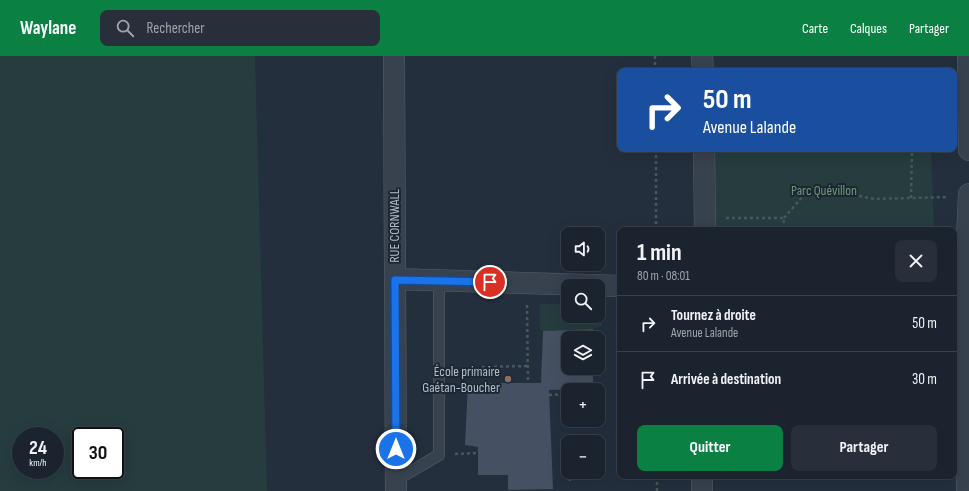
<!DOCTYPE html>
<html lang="fr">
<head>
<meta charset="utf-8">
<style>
	:root { --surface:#1b232e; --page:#282f3a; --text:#f1f3f6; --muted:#a0a4aa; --line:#39404a; --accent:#0b8043 }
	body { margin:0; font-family:"Sofia Sans Condensed",sans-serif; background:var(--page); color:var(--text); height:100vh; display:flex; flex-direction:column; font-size:15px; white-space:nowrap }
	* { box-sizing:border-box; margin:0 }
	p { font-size:13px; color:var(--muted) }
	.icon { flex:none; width:22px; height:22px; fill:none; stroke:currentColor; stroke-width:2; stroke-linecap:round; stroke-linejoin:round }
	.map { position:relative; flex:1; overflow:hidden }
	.drawer { position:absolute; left:617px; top:171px; width:340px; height:252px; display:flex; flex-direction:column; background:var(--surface); border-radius:8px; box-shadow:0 4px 16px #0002,0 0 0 1px var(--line) }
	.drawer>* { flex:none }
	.top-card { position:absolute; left:617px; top:12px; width:340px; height:84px; border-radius:8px; box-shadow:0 4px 16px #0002,0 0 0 1px var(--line); background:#1a4fa0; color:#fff; overflow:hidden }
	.tools { position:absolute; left:561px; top:171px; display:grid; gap:8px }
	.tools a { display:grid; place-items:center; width:44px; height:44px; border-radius:8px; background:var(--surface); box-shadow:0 4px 16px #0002,0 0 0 1px var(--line); font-size:20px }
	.speed { position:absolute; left:12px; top:371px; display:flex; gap:8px; font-size:20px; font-weight:700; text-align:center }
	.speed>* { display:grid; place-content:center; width:52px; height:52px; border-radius:50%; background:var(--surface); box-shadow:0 4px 16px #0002,0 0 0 1px var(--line); line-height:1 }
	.speed small { font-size:10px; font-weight:400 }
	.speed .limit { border:2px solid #111; border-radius:6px; background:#fff; color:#111 }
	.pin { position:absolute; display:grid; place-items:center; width:34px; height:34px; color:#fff; margin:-17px; border:2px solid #fff; border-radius:50%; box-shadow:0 1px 4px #0007 }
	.me { position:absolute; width:44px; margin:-22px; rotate:0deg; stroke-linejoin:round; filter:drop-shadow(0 0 3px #0008) }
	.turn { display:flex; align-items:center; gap:14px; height:84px; padding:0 20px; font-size:18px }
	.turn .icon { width:52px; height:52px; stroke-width:2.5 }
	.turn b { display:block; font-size:28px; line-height:34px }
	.round { display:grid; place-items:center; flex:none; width:42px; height:42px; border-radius:8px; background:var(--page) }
	.summary { display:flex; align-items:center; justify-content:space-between; height:68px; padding:0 20px }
	h1 { font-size:24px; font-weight:700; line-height:30px }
	.button { display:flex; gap:8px; margin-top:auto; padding:8px 20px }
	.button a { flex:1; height:46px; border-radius:8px; background:var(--accent); color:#fff; font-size:16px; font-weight:700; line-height:46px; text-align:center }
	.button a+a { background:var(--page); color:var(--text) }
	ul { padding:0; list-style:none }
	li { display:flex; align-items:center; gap:12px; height:56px; padding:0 20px; border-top:1px solid var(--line) }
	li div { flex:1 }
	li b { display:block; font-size:15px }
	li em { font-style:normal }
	header { display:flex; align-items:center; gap:24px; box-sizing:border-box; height:56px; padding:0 20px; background:var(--accent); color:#fff }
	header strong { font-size:19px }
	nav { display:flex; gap:22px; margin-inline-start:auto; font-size:14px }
	.search { width:280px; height:36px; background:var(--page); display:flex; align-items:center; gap:10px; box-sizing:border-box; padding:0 14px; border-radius:8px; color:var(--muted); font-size:15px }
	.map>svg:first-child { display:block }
	.green { fill:#263c3f; fill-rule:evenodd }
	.building { fill:#455162 }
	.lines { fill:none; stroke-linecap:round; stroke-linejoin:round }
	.service-casing { stroke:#565f6c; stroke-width:12 }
	.minor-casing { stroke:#565f6c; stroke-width:22 }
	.path { stroke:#44595c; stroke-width:2.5; stroke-dasharray:3 3; stroke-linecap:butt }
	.service { stroke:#38414e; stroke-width:11 }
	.minor { stroke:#38414e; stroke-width:21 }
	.route-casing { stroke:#114b97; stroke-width:10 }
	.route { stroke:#1a73e8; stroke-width:7 }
	.education-dot { fill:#8d6e63; stroke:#1d2633; stroke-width:1.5 }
	.labels { text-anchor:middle; stroke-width:4; stroke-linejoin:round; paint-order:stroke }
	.park-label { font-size:14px; fill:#6b9a76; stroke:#1d2633 }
	.street-label { font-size:14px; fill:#b4bcc9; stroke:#1d2633 }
	.poi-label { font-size:14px; fill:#b4bcc9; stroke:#1d2633; text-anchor:end }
</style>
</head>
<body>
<header>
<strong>Waylane</strong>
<div class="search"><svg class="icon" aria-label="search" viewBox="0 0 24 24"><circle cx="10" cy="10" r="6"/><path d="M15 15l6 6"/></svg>Rechercher</div>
<nav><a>Carte</a><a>Calques</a><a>Partager</a></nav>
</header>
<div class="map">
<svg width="969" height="435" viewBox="0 0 969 435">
	<rect width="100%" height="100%" fill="#242f3e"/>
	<path class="green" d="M 0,0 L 255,0 L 267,435 L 0,435 ZM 21,380 L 55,380 L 55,414 L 21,414 ZM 81,380 L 115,380 L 115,414 L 81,414 Z
		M 714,93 L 931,93 L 934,174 L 715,174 Z
		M 598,247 L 603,247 L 602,270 L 593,273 L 543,275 L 540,273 L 540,248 L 568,248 L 568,260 L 598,260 Z"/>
	<path class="building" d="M 593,273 L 593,282 L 568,282 L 568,312 L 593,312 L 593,333 L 549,334 L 553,433 L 508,434 L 508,419 L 478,419 L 478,391 L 465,389 L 468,327 L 541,327 L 543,275 Z"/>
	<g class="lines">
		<g class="service-casing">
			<path id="service" d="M 396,424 L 439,399 L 439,225"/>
		</g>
		<g class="minor-casing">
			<path id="minor" d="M 394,0 L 396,435
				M 702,0 L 703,15
				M 968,0 L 969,94
				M 704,93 L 705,174
				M 395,223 L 620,230
				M 702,435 L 702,420
				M 967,435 L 965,227 L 969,138"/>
		</g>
		<path class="path" d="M 655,0 L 655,15
			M 656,93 L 656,174
			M 911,142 L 912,93
			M 726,162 L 784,162 L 783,174
			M 784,162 L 811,131 L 875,143 L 948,141
			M 527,249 L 528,327
			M 482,311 L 527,310
			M 598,337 L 599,337 L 599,352
			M 549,339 L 568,338
			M 578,386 L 580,383
			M 455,398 L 478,397
			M 568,400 L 567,401 L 568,411
			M 569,416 L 570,426
			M 657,420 L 657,435"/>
		<use href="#service" class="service"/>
		<use href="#minor" class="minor"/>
	</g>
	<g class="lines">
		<g class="route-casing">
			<path id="route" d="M 396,393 L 395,224 L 490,226"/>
		</g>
		<use href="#route" class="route"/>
	</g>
	<circle class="education-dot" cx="508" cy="323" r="4"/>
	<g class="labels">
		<g class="park-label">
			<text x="824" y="139">Parc Quévillon</text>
		</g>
		<g class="street-label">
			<text transform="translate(394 170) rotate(-90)" y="5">RUE CORNWALL</text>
		</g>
		<g class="poi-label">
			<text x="500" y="320">École primaire<tspan x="500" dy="16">Gaétan-Boucher</tspan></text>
		</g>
	</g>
</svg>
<div class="tools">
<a><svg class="icon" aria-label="sound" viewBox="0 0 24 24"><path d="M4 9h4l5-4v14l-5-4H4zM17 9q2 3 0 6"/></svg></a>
<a><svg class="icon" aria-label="search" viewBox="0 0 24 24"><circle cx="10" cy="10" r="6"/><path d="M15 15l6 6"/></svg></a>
<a><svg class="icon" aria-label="layers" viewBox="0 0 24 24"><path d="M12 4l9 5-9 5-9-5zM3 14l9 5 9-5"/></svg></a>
<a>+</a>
<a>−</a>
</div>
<div class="speed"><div>24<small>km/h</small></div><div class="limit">30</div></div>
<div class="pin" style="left:490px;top:226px;background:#d93025"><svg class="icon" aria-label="arrive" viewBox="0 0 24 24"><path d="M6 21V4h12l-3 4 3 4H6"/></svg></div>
<svg class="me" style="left:396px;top:393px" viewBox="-20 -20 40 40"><circle r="17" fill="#1a73e8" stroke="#fff" stroke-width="3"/><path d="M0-11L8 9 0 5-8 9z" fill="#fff"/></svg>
<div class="top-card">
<div class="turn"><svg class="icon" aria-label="right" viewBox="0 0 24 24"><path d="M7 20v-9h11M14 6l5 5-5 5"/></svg><div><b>50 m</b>Avenue Lalande</div></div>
</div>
<section class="drawer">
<div class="summary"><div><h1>1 min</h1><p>80 m · 08:01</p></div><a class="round"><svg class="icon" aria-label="close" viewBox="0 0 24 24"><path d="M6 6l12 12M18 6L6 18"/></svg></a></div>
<ul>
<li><svg class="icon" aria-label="right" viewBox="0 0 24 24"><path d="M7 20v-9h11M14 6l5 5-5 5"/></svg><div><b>Tournez à droite</b><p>Avenue Lalande</p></div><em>50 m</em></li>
<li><svg class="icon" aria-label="arrive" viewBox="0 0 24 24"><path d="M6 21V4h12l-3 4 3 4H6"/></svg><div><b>Arrivée à destination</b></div><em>30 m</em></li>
</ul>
<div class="button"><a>Quitter</a><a>Partager</a></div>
</section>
</div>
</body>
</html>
